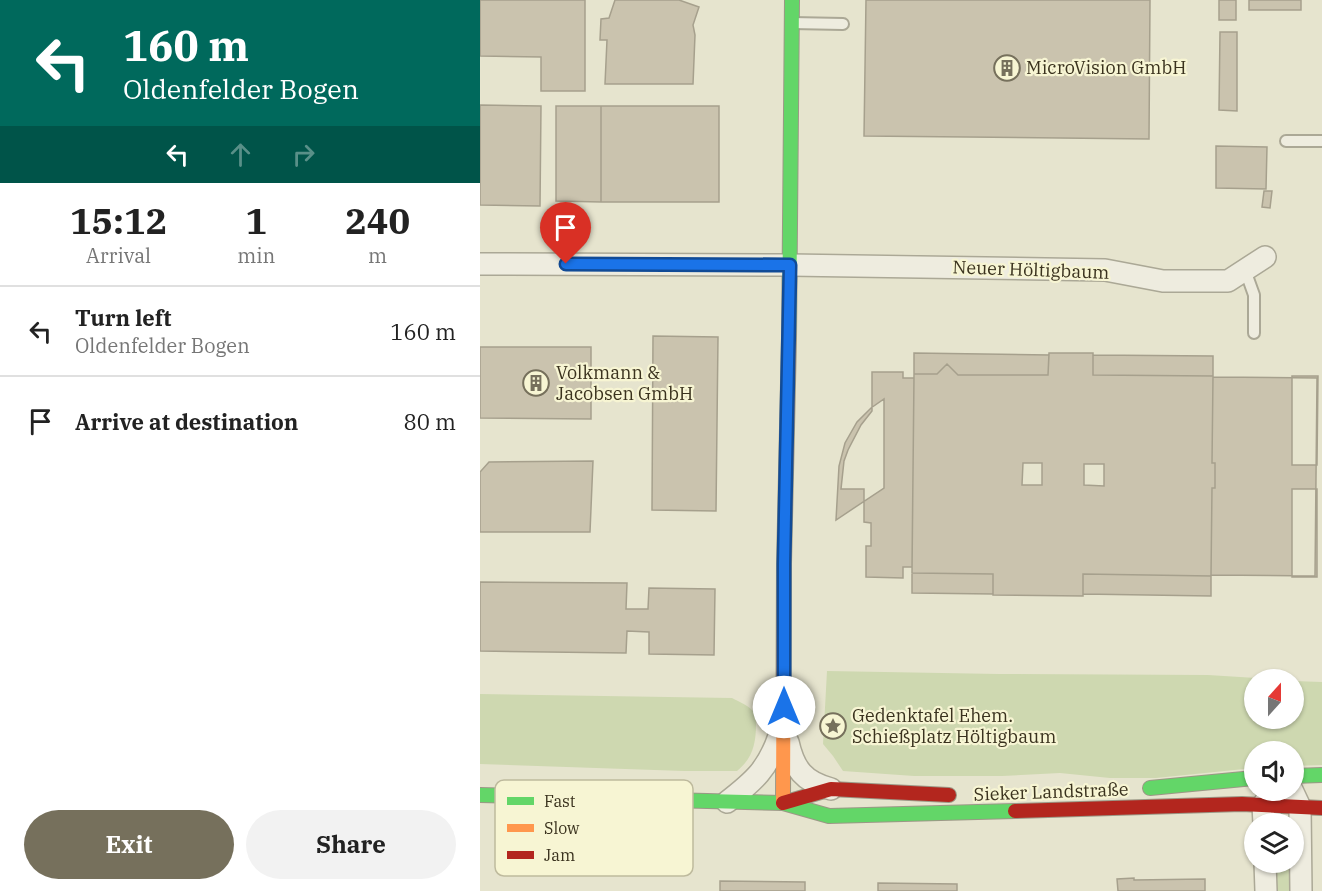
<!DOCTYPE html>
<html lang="en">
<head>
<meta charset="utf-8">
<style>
	:root { --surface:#fff; --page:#f2f2f2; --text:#222; --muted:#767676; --line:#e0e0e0; --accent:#76705c }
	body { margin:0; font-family:"IBM Plex Serif",serif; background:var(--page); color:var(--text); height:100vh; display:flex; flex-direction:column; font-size:22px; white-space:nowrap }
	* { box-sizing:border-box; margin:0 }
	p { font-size:20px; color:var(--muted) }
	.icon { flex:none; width:33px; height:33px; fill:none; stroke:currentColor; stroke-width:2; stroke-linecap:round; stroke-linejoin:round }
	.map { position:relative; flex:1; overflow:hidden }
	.details { display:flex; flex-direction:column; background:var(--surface); width:480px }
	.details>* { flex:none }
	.guide { background:#00695c; color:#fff; overflow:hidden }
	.needle { width:39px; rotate:21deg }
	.buttons { position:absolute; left:764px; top:669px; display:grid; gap:12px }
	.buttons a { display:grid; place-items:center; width:60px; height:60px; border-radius:50%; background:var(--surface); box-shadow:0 2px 4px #0004; font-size:30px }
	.pin { position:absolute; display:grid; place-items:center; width:51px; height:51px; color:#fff; margin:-62px -26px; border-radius:50% 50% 50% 0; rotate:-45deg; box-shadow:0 0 6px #0007 }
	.pin .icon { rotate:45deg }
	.me { position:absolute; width:66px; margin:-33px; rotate:0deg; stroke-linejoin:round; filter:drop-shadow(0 0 4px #0008) }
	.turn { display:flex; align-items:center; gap:21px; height:126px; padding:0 24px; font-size:27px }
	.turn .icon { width:78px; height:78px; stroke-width:2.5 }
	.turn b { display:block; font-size:42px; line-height:51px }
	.lanes { display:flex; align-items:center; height:57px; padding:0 24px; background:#0003; justify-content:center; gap:30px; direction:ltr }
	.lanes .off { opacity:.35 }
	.eta { display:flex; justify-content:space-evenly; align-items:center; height:102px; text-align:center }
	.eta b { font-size:36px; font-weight:800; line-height:42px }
	.primary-button { display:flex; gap:12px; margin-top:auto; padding:12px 24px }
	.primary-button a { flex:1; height:69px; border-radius:36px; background:var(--accent); color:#fff; font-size:24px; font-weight:800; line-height:69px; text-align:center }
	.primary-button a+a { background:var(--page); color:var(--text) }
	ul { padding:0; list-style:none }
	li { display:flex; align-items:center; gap:18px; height:90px; padding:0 24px; border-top:2px solid var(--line) }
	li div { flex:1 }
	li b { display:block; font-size:22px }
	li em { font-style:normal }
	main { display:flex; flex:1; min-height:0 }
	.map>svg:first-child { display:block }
	.green { fill:#ced8b0 }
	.building { fill:#cac3ae; stroke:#a6a08d; stroke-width:1.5; fill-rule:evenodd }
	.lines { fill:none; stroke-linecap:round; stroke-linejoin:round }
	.lane-casing { stroke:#aba896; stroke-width:14 }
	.street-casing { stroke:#aba896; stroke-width:24 }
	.fast-casing { stroke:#9b9886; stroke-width:16 }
	.slow-casing { stroke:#9b9886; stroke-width:16 }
	.jam-casing { stroke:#9b9886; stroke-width:16 }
	.lane { stroke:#eeecdf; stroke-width:10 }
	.street { stroke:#eeecdf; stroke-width:21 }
	.fast { stroke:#63d668; stroke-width:14 }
	.slow { stroke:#ff974d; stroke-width:14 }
	.jam { stroke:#b3261e; stroke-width:14 }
	.route-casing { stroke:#114b97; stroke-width:15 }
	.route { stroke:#1a73e8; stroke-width:10 }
	.labels { text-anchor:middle; stroke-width:4.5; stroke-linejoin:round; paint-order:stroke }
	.poi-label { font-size:18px; fill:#3a321e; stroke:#f7f5d3; text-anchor:start }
	.street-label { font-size:18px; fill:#3a321e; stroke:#f7f5d3 }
	.key { fill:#f7f5d3; stroke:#beba9d; stroke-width:1.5 }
	.key-label { font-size:16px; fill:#3a321e }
</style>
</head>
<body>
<main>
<section class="details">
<div class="guide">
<div class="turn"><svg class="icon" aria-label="left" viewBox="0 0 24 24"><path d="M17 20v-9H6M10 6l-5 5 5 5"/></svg><div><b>160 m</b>Oldenfelder Bogen</div></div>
<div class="lanes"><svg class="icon" aria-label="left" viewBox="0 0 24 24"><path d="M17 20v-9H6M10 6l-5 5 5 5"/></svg><svg class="icon off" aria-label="ahead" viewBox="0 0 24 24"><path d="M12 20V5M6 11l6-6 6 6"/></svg><svg class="icon off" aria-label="right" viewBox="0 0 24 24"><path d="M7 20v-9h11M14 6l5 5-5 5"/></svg></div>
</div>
<div class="eta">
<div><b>15:12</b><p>Arrival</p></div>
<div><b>1</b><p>min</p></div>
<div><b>240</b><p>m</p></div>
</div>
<ul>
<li><svg class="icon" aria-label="left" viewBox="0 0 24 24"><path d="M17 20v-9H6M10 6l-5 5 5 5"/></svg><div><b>Turn left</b><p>Oldenfelder Bogen</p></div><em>160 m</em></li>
<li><svg class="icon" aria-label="arrive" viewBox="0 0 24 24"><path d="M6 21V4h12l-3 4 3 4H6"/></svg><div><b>Arrive at destination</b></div><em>80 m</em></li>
</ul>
<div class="primary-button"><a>Exit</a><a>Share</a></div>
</section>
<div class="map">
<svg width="842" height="891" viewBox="0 0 842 891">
	<rect width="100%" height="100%" fill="#e6e4ce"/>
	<path class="green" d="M 347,671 L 519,674 L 728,675 L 794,679 L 774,680 L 774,718 L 813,718 L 813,681 L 842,682 L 842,765 L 813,766 L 813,752 L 774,752 L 774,768 L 676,778 L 630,778 L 580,773 L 522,776 L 434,776 L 363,771 L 353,756 L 343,744 Z
		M 0,694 L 252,698 C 259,702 271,706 275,714 C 276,716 276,722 276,724 C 276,743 273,758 257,771 L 204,771 L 0,764 Z
		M 792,863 L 810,863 L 810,891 L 793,891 Z"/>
	<path class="building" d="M 0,0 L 105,0 L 105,91 L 61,91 L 61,57 L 0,56 Z
		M 135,0 L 199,0 L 219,7 L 213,25 L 215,35 L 213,84 L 125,84 L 127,40 L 120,40 L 121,19 L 129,18 Z
		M 386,0 L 670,0 L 669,139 L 384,136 Z
		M 739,0 L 756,0 L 756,20 L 739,20 Z
		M 769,0 L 821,0 L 821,10 L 769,10 Z
		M 740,32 L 757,32 L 757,111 L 739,110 Z
		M 0,105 L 61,106 L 60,206 L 0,205 Z
		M 76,106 L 121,106 L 121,202 L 76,201 Z
		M 121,106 L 239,106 L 239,202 L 121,202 Z
		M 736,146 L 787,147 L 786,189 L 736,188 Z
		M 784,191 L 792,191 L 790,208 L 782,207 Z
		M 173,336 L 238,337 L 236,511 L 172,510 Z
		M 0,347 L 111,347 L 111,419 L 0,418 Z
		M 434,353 L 569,355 L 568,375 L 478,375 L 467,364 L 457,374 L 434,374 Z
		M 569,353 L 613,353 L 613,375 L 733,376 L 732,463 L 735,463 L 735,488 L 732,488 L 731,576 L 603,574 L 603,596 L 513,595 L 513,574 L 432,573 L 434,374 L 457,374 L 467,364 L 478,375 L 568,375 ZM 543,463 L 562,463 L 562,485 L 542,485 ZM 604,464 L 624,464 L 624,486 L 604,485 Z
		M 613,355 L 733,356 L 733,376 L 613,375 Z
		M 392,372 L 423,372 L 423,378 L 434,378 L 432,567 L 423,567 L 423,578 L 386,577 L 386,546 L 391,546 L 391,523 L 384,522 L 384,489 L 361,489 L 364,461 L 368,450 L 381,425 L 392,411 Z
		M 812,376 L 838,376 L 837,465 L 812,465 Z
		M 733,377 L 837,378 L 835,576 L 731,575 L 732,488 L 735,488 L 735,463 L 732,463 Z
		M 404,399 L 404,488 L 356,520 L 359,466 L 365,443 L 377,422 L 391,408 Z
		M 113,461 L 110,532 L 0,532 L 0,472 L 9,462 Z
		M 812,489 L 837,489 L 837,577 L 812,577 Z
		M 432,573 L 513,574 L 513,594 L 432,593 Z
		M 603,574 L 731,576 L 731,596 L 603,594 Z
		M 0,582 L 147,583 L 146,609 L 168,609 L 169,588 L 235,589 L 234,655 L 169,654 L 169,632 L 147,631 L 146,653 L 0,651 Z
		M 654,878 L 654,880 L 725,879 L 725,891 L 638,891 L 637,879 Z
		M 240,881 L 325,882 L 325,891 L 240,891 Z
		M 398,883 L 477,884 L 477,891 L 398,891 Z"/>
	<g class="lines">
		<g class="lane-casing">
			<path id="lane" d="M 312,23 L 363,24
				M 806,141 L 842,141
				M 765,270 L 774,295 L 774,333"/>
		</g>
		<g class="street-casing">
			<path id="street" d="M 0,264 L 310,265 L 625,270 L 683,281 L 748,281 L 785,257
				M 308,742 C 314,769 324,782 351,789
				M 812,790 L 820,807 L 821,891
				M 247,802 C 274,781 288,769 299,736
				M 784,824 L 783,805 L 794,790
				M 785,862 L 786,891"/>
		</g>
		<g class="fast-casing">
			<path id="fast" d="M 309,338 L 312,0
				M 813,776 L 842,775
				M 670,788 L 774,778
				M 0,795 L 303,803 L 349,816 L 535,811"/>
		</g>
		<g class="slow-casing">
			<path id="slow" d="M 303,803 L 304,564 L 309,338"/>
		</g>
		<g class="jam-casing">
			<path id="jam" d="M 303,803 L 351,789 L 469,795
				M 535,811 L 762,804 L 842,808"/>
		</g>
		<use href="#lane" class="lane"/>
		<use href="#street" class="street"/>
		<use href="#fast" class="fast"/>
		<use href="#slow" class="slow"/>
		<use href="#jam" class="jam"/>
	</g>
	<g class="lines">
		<g class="route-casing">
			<path id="route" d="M 86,264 L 310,265 L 304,564 L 304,707"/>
		</g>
		<use href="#route" class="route"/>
	</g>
	<defs>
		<g id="building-ring" transform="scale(1.35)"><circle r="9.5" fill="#f7f5d3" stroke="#76705c" stroke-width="1.5"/><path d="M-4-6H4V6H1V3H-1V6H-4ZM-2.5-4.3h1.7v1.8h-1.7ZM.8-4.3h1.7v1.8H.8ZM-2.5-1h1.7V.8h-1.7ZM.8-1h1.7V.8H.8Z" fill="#76705c"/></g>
		<g id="sight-ring" transform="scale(1.35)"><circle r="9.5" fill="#f7f5d3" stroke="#76705c" stroke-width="1.5"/><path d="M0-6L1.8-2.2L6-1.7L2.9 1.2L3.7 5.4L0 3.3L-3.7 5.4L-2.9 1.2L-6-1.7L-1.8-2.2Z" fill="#76705c"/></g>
	</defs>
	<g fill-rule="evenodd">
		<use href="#building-ring" x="527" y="68"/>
		<use href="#building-ring" x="56" y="383"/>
		<use href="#sight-ring" x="353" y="726"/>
	</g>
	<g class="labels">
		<g class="poi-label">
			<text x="546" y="74">MicroVision GmbH</text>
			<text x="76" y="379">Volkmann &amp;<tspan x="76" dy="21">Jacobsen GmbH</tspan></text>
			<text x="372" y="722">Gedenktafel Ehem.<tspan x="372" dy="21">Schießplatz Höltigbaum</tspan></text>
		</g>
		<g class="street-label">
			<text transform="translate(551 270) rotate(2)" y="6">Neuer Höltigbaum</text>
			<text transform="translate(571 792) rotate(-2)" y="6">Sieker Landstraße</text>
		</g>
	</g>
	<rect x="15" y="780" width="198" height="96" rx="9" class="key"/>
	<rect x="27" y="797" width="27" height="8" fill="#63d668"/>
	<rect x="27" y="824" width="27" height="8" fill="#ff974d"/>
	<rect x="27" y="851" width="27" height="8" fill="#b3261e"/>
	<g class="key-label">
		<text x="64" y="807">Fast</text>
		<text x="64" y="834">Slow</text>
		<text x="64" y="861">Jam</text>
	</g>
</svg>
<div class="buttons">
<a><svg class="needle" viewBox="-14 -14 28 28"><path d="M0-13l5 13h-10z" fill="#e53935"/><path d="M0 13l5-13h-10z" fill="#767676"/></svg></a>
<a><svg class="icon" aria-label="sound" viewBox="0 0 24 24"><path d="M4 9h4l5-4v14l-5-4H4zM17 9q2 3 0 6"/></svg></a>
<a><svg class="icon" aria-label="layers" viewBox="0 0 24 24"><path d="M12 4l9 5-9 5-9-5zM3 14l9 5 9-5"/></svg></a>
</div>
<div class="pin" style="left:86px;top:264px;background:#d93025"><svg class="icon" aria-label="arrive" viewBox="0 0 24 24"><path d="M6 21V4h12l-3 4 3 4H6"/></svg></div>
<svg class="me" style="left:304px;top:707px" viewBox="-20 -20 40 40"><circle r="19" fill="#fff"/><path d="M0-13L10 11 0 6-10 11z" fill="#1a73e8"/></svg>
</div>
</main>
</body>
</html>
